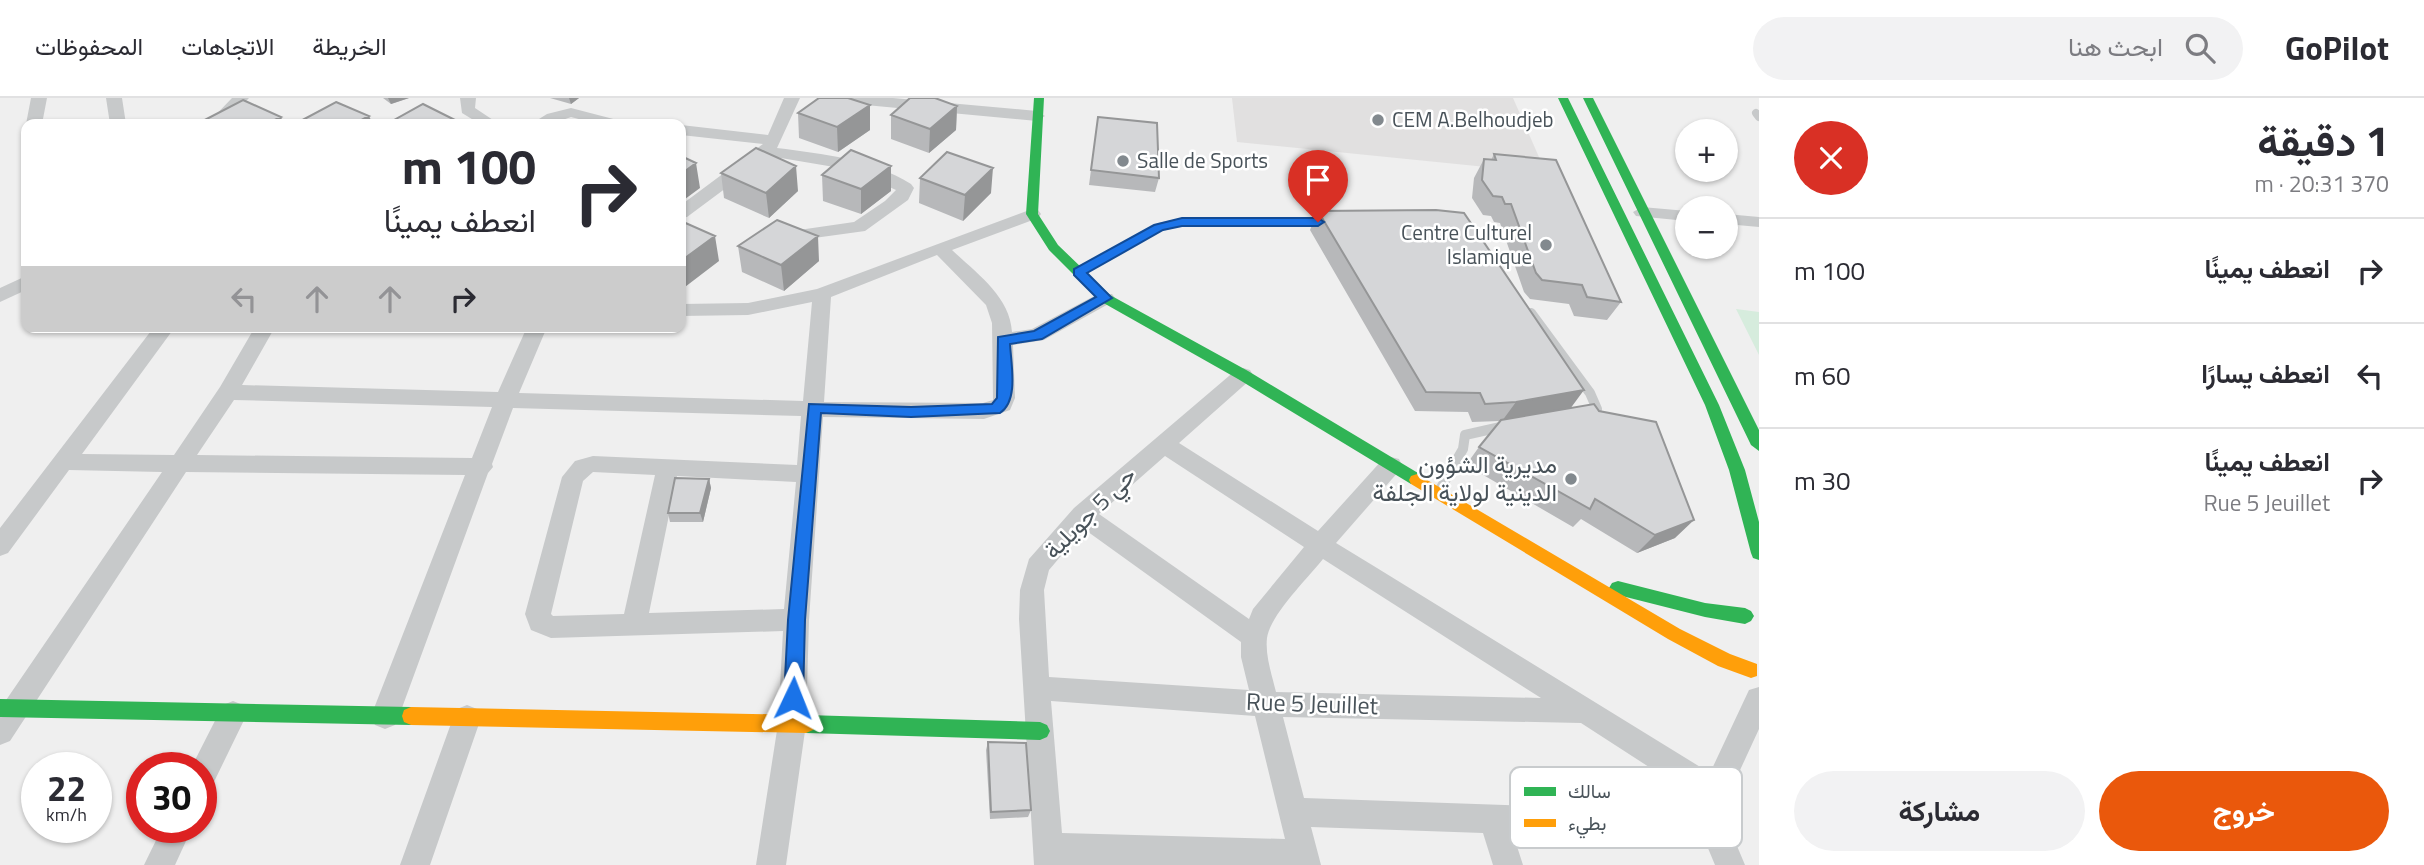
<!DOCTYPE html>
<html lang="ar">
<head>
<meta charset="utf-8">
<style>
	:root { --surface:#fff; --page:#f2f2f3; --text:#2b2b33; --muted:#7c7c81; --line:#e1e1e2; --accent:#ea580c }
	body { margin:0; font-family:"Titillium Web",Vazirmatn,sans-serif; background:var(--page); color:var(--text); direction:rtl; height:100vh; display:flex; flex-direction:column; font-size:26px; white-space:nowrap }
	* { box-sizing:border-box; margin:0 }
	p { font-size:23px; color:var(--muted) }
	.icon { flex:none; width:38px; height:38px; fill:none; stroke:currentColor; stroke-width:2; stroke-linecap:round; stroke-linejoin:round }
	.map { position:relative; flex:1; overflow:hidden; direction:ltr }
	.panel { display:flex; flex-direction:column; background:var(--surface); width:665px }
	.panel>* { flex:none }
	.top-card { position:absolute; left:21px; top:21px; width:665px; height:214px; border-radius:14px; box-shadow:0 2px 5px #0004; direction:rtl; background:#fff; color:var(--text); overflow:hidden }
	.fabs { position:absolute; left:1675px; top:21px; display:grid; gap:14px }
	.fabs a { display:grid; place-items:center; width:63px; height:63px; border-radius:50%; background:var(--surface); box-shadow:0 2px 5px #0004; font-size:35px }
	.speed { position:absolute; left:21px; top:654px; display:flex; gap:14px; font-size:35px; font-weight:700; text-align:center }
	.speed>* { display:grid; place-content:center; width:91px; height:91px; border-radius:50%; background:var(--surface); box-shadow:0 2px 5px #0004; line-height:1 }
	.speed small { font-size:18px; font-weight:400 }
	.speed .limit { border:10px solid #d22; background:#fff; color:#111 }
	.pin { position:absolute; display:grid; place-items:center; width:60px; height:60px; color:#fff; margin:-72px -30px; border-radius:50% 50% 50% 0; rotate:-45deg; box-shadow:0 0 7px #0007 }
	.pin .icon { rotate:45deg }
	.me { position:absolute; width:77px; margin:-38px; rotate:2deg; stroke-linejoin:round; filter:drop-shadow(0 0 5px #0008) }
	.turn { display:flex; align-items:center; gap:24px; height:147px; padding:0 35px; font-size:32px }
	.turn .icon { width:91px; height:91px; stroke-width:2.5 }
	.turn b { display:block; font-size:49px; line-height:60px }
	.lanes { display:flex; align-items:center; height:66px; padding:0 35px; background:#0003; justify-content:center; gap:35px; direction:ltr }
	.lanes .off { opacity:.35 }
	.round { display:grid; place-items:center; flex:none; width:74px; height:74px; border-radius:37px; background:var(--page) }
	.overview { display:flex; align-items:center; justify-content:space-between; height:119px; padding:0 35px }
	h1 { font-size:42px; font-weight:700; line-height:52px }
	.button { display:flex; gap:14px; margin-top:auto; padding:14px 35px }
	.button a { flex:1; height:80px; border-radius:42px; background:var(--accent); color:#fff; font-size:28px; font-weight:700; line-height:80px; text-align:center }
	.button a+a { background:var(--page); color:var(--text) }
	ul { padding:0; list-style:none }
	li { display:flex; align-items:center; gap:21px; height:105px; padding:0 35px; border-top:2px solid var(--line) }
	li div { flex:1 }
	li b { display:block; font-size:26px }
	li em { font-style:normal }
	header { display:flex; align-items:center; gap:42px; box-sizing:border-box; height:98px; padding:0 35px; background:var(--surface); border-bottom:2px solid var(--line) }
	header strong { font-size:33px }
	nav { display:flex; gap:38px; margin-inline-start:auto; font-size:24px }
	.search { width:490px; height:63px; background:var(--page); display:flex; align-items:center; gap:18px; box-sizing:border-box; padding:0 24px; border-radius:38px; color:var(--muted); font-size:26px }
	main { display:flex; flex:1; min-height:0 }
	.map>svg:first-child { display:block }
	.education { fill:#e1e0e0 }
	.green { fill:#d6ecdd }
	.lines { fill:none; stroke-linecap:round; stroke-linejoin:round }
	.lane-far1 { stroke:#c7c9ca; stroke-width:8 }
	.lane { stroke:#c7c9ca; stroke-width:10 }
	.street { fill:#c7c9ca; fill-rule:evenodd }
	.fast { fill:#30b455; fill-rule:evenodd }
	.slow { fill:#ff9f0a; fill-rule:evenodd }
	.wall { fill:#b7b8ba }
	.shaded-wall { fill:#959697 }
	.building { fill:#d5d6d8; stroke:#959697; stroke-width:2 }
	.route { fill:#1a73e8; stroke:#114b97; stroke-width:2 }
	.poi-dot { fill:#82898e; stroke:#fff; stroke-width:2.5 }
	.labels { text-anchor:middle; stroke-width:5; stroke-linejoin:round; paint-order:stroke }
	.far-poi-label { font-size:21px; fill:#485259; stroke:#fff; text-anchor:start }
	.poi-label { font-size:24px; fill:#485259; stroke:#fff; text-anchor:end }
	.street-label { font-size:24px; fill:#485259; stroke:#fff }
	.key { fill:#fff; stroke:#c8cbcd; stroke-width:2 }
	.key-label { font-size:19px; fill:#485259 }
</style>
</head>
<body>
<header>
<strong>GoPilot</strong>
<div class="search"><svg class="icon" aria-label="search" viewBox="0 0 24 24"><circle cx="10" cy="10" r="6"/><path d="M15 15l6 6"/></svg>ابحث هنا</div>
<nav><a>الخريطة</a><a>الاتجاهات</a><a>المحفوظات</a></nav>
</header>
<main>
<section class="panel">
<div class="overview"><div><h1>1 دقيقة</h1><p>370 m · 20:31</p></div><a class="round" style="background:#d93025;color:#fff"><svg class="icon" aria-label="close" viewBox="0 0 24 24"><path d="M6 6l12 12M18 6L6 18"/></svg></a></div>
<ul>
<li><svg class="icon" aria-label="right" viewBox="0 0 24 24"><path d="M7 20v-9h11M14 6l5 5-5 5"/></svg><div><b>انعطف يمينًا</b></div><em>100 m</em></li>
<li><svg class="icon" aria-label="left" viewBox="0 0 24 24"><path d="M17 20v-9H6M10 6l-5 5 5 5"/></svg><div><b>انعطف يسارًا</b></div><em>60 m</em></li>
<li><svg class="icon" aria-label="right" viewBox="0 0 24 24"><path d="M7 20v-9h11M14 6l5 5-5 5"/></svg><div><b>انعطف يمينًا</b><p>Rue 5 Jeuillet</p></div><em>30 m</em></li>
</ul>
<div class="button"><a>خروج</a><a>مشاركة</a></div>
</section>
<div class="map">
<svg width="1759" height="767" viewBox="0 0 1759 767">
	<rect width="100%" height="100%" fill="#efefef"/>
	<path class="education" d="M 1232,0 L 1513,0 L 1546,75 L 1237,44 Z"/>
	<path class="green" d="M 1736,211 L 1759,214 L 1759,257 Z"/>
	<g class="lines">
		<path class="lane-far1" d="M 1756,15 L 1759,19
			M 1078,174 L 1159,129 L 1182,124 L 1326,124"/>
		<path class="lane" d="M 1531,215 L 1590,295 L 1597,311 L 1587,314
			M 1438,395 L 1463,351 L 1465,337 L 1505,328"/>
		<path class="street" d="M 31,0 L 47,0 L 42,26 L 26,26 Z
			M 106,0 L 122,0 L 126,26 L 110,26 Z
			M 232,0 L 249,0 L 224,26 L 207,26 Z
			M 460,0 L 476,0 L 475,10 L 499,26 L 480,26 L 462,15 Z
			M 784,0 L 800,0 L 777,50 C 824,56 871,61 911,86 L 914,90 L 908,102 L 865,133 L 785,144 L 779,143 L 776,139 L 779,135 L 785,134 L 854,124 L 885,103 L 896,92 L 852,72 L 769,58 L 687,119 L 681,120 L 681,107 L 763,46 L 681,37 L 681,27 L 768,37 Z
			M 836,0 L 893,0 L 1037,13 L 1045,18 L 1037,23 L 844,5 Z
			M 571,10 L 621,23 L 623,26 L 598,26 L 571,19 L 551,26 L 531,26 L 547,16 Z
			M 1642,109 L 1687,113 L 1687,123 L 1636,118 L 1633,114 Z
			M 1032,111 L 1038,112 L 1041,116 L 1038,120 L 952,152 C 976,175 1010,198 1012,234 L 1032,231 L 1098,196 L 1112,196 L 1115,200 L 1112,204 L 1044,242 L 1013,247 L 1015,300 L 1010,312 L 984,321 L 823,319 L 809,522 L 806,626 L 786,767 L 756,767 L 778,626 L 783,533 L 551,540 L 531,532 L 525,516 L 562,379 L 575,363 L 593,358 L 797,367 L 801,318 L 513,310 L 492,366 L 493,369 L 488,375 L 399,618 L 395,627 L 385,631 L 375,627 L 371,618 L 465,377 L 186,374 L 10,643 L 0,647 L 0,611 L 162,374 L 69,372 L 8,455 L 0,458 L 0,430 L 154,229 L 175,229 L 82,356 L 174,357 L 220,289 L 255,229 L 275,229 L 242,287 L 498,294 L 527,229 L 547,229 L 519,295 L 803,303 L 812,204 L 748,217 L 681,218 L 681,206 L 748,205 L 817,191 ZM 937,157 L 986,207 L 992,225 L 993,302 L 983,305 L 824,304 L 831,199 ZM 234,302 L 492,309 L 472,360 L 197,357 ZM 593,374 L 655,377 L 624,516 L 553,518 L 551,516 L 583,383 ZM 677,378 L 796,384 L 784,511 L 649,515 Z
			M 1726,116 L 1759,119 L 1759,129 L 1726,126 Z
			M 26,178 L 26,192 L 0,204 L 0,190 Z
			M 1243,270 L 1250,272 L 1253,277 L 1250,282 L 1179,345 L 1318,433 L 1383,361 L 1391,359 L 1399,361 L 1402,367 L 1399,373 L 1336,445 L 1377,470 L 1710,675 L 1749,592 L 1759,589 L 1759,631 L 1729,696 L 1729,729 L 1745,767 L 1715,767 L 1705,743 L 1513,736 L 1523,767 L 1493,767 L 1483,735 L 1311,729 L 1321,767 L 1034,767 L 1019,521 L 1020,492 L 1029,461 L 1074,410 L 1236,272 ZM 1165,358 L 1304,449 L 1253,511 L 1249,521 L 1099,416 ZM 1084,431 L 1241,544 L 1241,559 L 1249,592 L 1049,579 L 1044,492 L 1049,472 ZM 1323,461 L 1541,600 L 1276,594 C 1272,577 1265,558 1267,540 C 1270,517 1308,480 1323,461 ZM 1051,603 L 1255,618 L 1285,741 L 1062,735 ZM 1283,619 L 1581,625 L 1700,702 L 1700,714 L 1304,700 Z
			M 233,603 L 243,607 L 247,616 L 211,690 L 201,694 L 201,670 L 191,670 L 223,607 Z
			M 467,607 L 477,611 L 481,620 L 430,767 L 400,767 L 453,620 L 457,611 Z
			M 162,730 L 192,730 L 175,767 L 144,767 Z"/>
		<path class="fast" d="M 1034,0 L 1044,0 L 1038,116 L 1058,147 L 1110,197 L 1248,273 L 1423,378 L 1425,382 L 1423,386 L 1411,386 L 1238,281 L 1100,203 L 1049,152 L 1026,116 Z
			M 1558,0 L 1568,0 L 1719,307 L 1745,372 L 1759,424 L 1759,462 L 1753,460 L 1751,455 L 1729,372 L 1705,307 Z
			M 1583,0 L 1593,0 L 1759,332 L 1759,353 L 1751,347 Z
			M 1618,483 L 1705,505 L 1745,510 L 1751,513 L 1754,518 L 1751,523 L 1745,526 L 1705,519 L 1618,497 L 1612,495 L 1609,490 L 1612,485 Z
			M 0,601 L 411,609 L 418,612 L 420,618 L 418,624 L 411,627 L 0,619 Z
			M 806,617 L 1040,624 L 1047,627 L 1050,633 L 1047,639 L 1040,642 L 806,635 L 799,632 L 796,626 L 799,620 Z"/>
		<path class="slow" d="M 1417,376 L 1680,531 L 1730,556 L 1757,566 L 1757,578 L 1751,580 L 1718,568 L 1668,541 L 1411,386 L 1409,382 L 1411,378 Z
			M 411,609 L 806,617 L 813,620 L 816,626 L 813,632 L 806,635 L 411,627 L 404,624 L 402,618 L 404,612 Z"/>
	</g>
	<path class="wall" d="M 383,0 L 409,0 L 391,6 Z
		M 550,0 L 579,0 L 571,6 Z
		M 957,8 L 956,32 L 929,55 L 891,41 L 891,17 Z
		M 798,15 L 870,32 L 838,54 L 799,40 Z
		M 1098,19 L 1159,80 L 1155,94 L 1089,87 Z
		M 1494,56 L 1621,204 L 1607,222 L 1574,218 L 1569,206 L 1530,201 L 1524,194 L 1500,125 L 1494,124 L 1491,118 L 1483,117 L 1472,100 L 1474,80 L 1484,61 L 1491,62 Z
		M 891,68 L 891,93 L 861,116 L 823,103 L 822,77 Z
		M 721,75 L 798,93 L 769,120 L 724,100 Z
		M 920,80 L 991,95 L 963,123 L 919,105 Z
		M 1318,113 L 1571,310 L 1675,440 L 1637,455 L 1581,421 L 1573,429 L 1466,367 L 1479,349 L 1500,323 L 1472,324 L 1468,314 L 1415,313 L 1310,132 Z
		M 738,148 L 819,163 L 784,193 L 742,174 Z
		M 709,381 L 711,390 L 703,424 L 670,424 L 668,415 Z
		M 988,644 L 1031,712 L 1028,719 L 990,721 L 986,652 Z"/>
	<path class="shaded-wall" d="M 388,0 L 409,0 L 391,6 Z
		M 569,0 L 579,0 L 571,6 Z
		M 870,7 L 870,32 L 838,54 L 837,29 Z
		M 957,8 L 956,32 L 929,55 L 930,31 Z
		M 369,18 L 373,26 L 354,26 Z
		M 281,19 L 284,26 L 266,26 Z
		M 696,65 L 700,90 L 681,104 L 681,76 Z
		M 796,68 L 798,93 L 769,120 L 766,95 Z
		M 891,68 L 891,93 L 861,116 L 861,91 Z
		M 993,70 L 991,95 L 963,123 L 965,97 Z
		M 715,138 L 719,163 L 681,192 L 681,163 Z
		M 818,138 L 819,163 L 784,193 L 781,167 Z
		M 1584,292 L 1570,311 L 1502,323 L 1516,304 Z
		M 709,381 L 711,390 L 703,424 L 700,415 Z
		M 1694,422 L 1675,440 L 1637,455 L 1655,437 Z"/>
	<path class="building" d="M 819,0 L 848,0 L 870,7 L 837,29 L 798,15 Z
		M 910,0 L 935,0 L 957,8 L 930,31 L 891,17 Z
		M 243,2 L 281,19 L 266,26 L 197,26 Z
		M 336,4 L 369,18 L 354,26 L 295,26 Z
		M 423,6 L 457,23 L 450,26 L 387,26 Z
		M 1098,19 L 1157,25 L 1159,80 L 1091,72 Z
		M 756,50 L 796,68 L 766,95 L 721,75 Z
		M 851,52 L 891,68 L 861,91 L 822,77 Z
		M 947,54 L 993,70 L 965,97 L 920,80 Z
		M 1494,56 L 1556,62 L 1621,204 L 1587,199 L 1582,187 L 1542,182 L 1536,175 L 1511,106 L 1505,106 L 1502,99 L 1493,98 L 1482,82 L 1484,61 L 1496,62 Z
		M 681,58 L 696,65 L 681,76 Z
		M 1436,112 L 1464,115 L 1584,292 L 1516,304 L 1485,306 L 1480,295 L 1426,294 L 1318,113 Z
		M 777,122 L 818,138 L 781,167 L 738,148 Z
		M 681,123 L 715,138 L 681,163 Z
		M 1594,306 L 1599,313 L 1656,324 L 1694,422 L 1655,437 L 1595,401 L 1590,411 L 1479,349 L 1501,322 Z
		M 675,380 L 709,381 L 700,415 L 668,415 Z
		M 988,644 L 1026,645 L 1031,712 L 991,714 Z"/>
	<path class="route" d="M 1182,120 L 1318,120 L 1324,124 L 1318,128 L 1182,128 L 1163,132 L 1087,175 L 1112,200 L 1042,241 L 1010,246 C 1011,266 1019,303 1000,315 L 911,319 L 821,315 L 805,522 L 803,600 L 800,606 L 793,608 L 786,606 L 784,600 L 788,522 L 809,306 L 911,309 L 992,306 L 997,300 L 998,239 L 1034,233 L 1096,199 L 1074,177 L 1074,171 L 1154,127 Z"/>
	<g class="poi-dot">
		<circle cx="1378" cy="22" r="7"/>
		<circle cx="1123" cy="63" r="7"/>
		<circle cx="1546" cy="147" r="7"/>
		<circle cx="1571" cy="381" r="7"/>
	</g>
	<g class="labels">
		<g class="far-poi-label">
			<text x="1392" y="29">CEM A.Belhoudjeb</text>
			<text x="1137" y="70">Salle de Sports</text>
			<text x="1532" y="142" text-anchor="end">Centre Culturel<tspan x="1532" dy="24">Islamique</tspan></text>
		</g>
		<g class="poi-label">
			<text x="1557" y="375">مديرية الشؤون<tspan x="1557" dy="28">الدينية لولاية الجلفة</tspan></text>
		</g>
		<g class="street-label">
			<text transform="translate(1090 415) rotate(-45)" y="8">حي 5 جويلية</text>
			<text transform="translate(1312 606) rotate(2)" y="8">Rue 5 Jeuillet</text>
		</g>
	</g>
	<rect x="1510" y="669" width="232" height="81" rx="10" class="key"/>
	<rect x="1524" y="689" width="32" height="9" fill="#30b455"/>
	<rect x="1524" y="721" width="32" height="8" fill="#ff9f0a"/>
	<g class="key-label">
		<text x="1568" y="700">سالك</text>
		<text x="1568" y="732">بطيء</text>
	</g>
</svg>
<div class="fabs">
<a>+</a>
<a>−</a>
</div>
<div class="speed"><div>22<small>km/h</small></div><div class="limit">30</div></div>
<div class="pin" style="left:1318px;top:124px;background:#d93025"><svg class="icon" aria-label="arrive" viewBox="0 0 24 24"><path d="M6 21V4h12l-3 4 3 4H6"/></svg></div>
<svg class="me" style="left:793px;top:600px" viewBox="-20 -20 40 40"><path d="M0-17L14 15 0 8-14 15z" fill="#1a73e8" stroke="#fff" stroke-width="4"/></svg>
<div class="top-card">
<div class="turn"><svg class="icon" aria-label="right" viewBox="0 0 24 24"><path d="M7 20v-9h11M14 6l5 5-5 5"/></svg><div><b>100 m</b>انعطف يمينًا</div></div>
<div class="lanes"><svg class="icon off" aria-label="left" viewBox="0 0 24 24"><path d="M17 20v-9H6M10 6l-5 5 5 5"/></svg><svg class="icon off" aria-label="ahead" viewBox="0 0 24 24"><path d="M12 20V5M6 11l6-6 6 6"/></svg><svg class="icon off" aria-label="ahead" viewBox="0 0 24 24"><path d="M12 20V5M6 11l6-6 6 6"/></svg><svg class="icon" aria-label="right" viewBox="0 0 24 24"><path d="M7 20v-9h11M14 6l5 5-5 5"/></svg></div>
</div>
</div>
</main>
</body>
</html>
